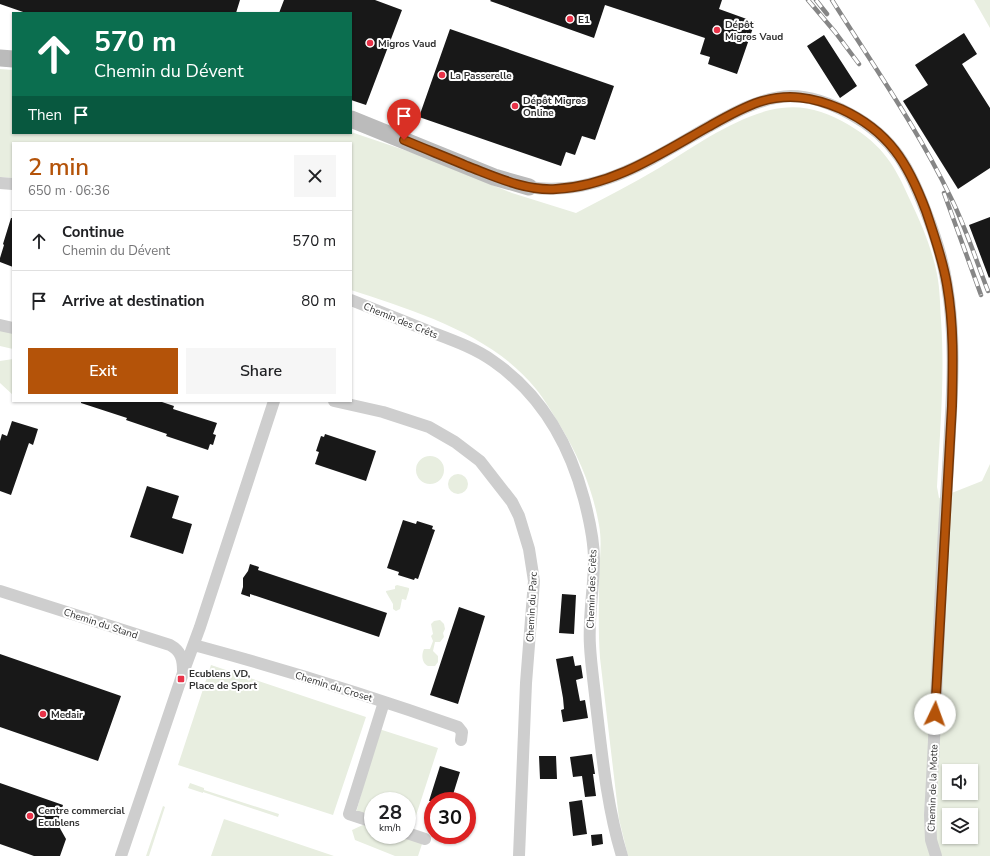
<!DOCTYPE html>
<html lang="en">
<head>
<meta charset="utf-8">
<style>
	:root { --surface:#fff; --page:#f6f6f6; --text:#202124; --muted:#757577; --line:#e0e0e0; --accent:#b45309 }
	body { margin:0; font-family:"Nunito Sans",sans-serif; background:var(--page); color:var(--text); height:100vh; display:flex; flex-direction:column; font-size:15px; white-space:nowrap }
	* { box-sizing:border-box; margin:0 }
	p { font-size:13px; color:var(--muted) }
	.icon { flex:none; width:22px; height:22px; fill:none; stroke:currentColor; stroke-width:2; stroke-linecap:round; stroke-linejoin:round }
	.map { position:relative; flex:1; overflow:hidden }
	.panel { position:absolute; left:12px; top:142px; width:340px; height:260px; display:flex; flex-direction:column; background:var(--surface); border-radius:0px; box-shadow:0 1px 3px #0004 }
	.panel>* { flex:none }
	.hud { position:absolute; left:12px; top:12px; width:340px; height:122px; border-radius:0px; box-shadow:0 1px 3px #0004; background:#0b6e4f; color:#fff; overflow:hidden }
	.tools { position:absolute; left:942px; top:764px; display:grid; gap:8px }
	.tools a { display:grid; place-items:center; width:36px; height:36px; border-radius:0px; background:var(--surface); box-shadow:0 1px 3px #0004; font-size:20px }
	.speed { position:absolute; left:364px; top:792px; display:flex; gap:8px; font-size:20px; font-weight:700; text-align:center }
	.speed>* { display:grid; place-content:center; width:52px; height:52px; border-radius:50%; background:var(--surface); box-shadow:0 1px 3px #0004; line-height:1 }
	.speed small { font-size:10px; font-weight:400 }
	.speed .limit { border:6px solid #d22; background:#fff; color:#111 }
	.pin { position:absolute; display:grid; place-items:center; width:34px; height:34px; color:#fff; margin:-41px -17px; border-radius:50% 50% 50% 0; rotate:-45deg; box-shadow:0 0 4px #0007 }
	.pin .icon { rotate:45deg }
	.me { position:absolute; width:44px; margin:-22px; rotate:3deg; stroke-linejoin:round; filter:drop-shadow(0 0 3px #0008) }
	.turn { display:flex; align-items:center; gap:14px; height:84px; padding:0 16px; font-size:18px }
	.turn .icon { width:52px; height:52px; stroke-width:2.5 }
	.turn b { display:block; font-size:28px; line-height:34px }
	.then { display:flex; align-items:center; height:38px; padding:0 16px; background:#0003; gap:8px; font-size:15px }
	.round { display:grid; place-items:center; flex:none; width:42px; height:42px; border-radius:0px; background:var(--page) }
	.headline { display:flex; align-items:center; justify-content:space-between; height:68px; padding:0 16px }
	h1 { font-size:24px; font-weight:600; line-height:30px; color:var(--accent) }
	.button { display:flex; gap:8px; margin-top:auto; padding:8px 16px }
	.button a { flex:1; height:46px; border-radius:0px; background:var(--accent); color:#fff; font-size:16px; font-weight:600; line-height:46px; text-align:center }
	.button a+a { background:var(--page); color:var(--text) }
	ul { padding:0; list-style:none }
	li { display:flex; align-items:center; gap:12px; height:60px; padding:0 16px; border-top:1px solid var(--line) }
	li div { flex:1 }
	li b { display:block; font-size:15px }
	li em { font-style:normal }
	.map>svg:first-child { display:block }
	.green { fill:#e8eee0; fill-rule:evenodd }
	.building { fill:#181818 }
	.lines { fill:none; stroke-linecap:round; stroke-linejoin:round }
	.street { stroke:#cecece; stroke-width:12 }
	.secondary { stroke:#bbb; stroke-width:17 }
	.rail-casing { stroke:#868686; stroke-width:4.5 }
	.rail { stroke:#fff; stroke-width:3; stroke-dasharray:9; stroke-linecap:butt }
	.route-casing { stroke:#753606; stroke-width:10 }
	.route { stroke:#b45309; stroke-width:7 }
	.poi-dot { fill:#e93349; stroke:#fff; stroke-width:1.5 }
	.labels { text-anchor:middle; stroke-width:4; stroke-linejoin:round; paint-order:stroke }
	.poi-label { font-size:10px; font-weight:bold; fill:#313131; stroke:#fff; text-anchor:start }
	.street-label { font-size:10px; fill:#313131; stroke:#fff }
</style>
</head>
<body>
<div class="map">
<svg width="990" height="856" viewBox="0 0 990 856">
	<rect width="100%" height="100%" fill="#fff"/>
	<path class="green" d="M 974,0 L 990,0 L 990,28 Z
		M 0,69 L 13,70 L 13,133 L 351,133 L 351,132 L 419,155 L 512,193 L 576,213 C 604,198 632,184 659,168 C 693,147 731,120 770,110 C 800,103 823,110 849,125 C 884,146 895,166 911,202 C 922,225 932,249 937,274 C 940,289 940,305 941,320 C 945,375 940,431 937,487 L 939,498 L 982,481 L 990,464 L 990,856 L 628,856 L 619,819 L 600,658 C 598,630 599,602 599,573 C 600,558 602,540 599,525 C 593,490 579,457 561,427 C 553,414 545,400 536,389 C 492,334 415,311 351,290 L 351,143 L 13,143 L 13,178 L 0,177 ZM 949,771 L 971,771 L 971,793 L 949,793 ZM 949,815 L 971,815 L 971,837 L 949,837 Z
		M 0,320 L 13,324 L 13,349 L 0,346 Z
		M 13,359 L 13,395 L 0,383 L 0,361 Z
		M416 470a14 14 0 1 1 28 0a14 14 0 1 1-28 0Z
		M448 484a10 10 0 1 1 20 0a10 10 0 1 1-20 0Z
		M 397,585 L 409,588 L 409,590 L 406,600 L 402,599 L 400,609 L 396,611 L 393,609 L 393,604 L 386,592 L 386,591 L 395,589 L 395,586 Z
		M 440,620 L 444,624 L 445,629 L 443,633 L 444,637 L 440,642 L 435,642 L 433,651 L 438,656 L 438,662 L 435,666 L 428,666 C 422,663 421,655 424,649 L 430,649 L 433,641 L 431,636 L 433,634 L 431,624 L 434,621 Z
		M 211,665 L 366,717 L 333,815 L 178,765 Z
		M 379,729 L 438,748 L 411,831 L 407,830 L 407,801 L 373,801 L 373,819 L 356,813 Z
		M 190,783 L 204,788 L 204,790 L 279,814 L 278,817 L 203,792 L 203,793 L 188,788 Z
		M 163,806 L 165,807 L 149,856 L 146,856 Z
		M 224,819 L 334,856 L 211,856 Z
		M 367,823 L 373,825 L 373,835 L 403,835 L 423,841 L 418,856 L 395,856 L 355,840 L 352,830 Z"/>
	<path class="building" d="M 0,0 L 240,0 L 236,13 L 26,13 L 0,4 Z
		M 284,0 L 375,0 L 402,10 L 366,105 L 351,100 L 351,13 L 279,13 Z
		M 491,0 L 722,0 L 719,9 L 755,22 L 737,74 L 708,64 L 710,57 L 700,54 L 705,38 L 605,5 L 594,38 L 490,1 Z
		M 450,29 L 614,86 L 595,140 L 582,136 L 575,155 L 566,152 L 561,166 L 419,117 Z
		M 964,33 L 977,54 L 962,64 L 990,108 L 990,168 L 958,189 L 903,101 L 928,85 L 915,65 Z
		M 824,35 L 857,86 L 840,98 L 807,46 Z
		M 990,217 L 990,277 L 989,278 L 969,225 Z
		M 11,218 L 13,218 L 13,267 L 0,262 L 0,258 L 4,245 L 3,244 Z
		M 81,401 L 159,401 L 174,406 L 173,409 L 217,423 L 213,434 L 216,435 L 213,445 L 210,444 L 208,450 L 166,436 L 167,434 L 126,420 L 127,418 L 81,403 Z
		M 12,421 L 38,429 L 33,445 L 29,443 L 11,495 L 0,491 L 0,441 L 2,434 L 7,436 Z
		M 325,434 L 376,451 L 366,481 L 315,464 L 319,452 L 316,451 L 321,436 L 324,437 Z
		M 147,486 L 179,496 L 172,518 L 192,524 L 183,554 L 130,537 Z
		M 403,520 L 416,524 L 417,521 L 433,526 L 432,529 L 435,530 L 418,579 L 415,578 L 414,580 L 398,575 L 399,572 L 387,568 Z
		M 250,564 L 259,567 L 258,570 L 387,613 L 379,637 L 250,594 L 250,597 L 241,594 L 243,587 L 243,578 L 248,571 Z
		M 562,594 L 576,595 L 574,634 L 559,633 Z
		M 459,607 L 485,616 L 458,704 L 430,695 Z
		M 0,654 L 121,696 L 98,761 L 0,727 Z
		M 573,656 L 575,666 L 581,665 L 583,678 L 576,680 L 580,701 L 585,700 L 588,718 L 563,722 L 561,710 L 564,709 L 563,698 L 556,659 Z
		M 592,754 L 595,774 L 593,774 L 596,796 L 585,797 L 582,776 L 573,777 L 570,757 Z
		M 539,756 L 556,756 L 557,779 L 540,779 Z
		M 440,766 L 460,772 L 451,801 L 429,801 Z
		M 0,783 L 63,805 L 57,823 L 66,839 L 60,856 L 34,856 L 0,844 Z
		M 582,800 L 587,834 L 573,836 L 569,802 Z
		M 602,834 L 603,844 L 592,846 L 591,835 Z"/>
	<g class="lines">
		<path class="street" d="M 0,183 L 13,184
			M 529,187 C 596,198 655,157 710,126 C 735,112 762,97 791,96 C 812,96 834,105 852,115 C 894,138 910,169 926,212 C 935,235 943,260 947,285 C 955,333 953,382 950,431 C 948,476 944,521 942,566 C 938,649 935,732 930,815 L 931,840 L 936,856
			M 351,300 C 378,311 404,321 431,332 C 452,340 475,348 493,361 C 542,395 569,443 584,499 C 589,518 594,539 594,560 C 594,588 588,617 590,646 C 591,665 594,684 596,704 C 602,755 607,807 622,856
			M 0,325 L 13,328
			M 334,401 L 383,412 L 429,427 L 455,442 L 480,461 L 512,502 L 519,516 L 529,549 L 534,581 L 526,683 L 519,856
			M 0,591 L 170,645 C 181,651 183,659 183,671
			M 194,645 C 283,669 371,696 458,727 L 462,732 L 461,740
			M 373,822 L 349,814 L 384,702
			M 407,833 L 425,839
			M 121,856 L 183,673 L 200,627 L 274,401"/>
		<path class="secondary" d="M 0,58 L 13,59
			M 351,119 L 494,177 L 529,187"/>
		<g class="rail-casing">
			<path id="rail" d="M 808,0 L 835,32 L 859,64
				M 816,0 L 827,14
				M 832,0 C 873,65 918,129 951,198 C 966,228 976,260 988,291
				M 944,193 L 981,295"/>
		</g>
		<use href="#rail" class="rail"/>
	</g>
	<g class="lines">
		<g class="route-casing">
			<path id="route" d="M 404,140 C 425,149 446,157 467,166 C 496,177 525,191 556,189 C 613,186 660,154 708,127 C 724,118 741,108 759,102 C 788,93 813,97 841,109 C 889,131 908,163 926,211 C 934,235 943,260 947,285 C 954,325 953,365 952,406 L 935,714"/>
		</g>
		<use href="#route" class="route"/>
	</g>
	<g class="poi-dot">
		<circle cx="570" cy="19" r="4"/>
		<circle cx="717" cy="30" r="4"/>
		<circle cx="370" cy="43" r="4"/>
		<circle cx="442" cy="75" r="4"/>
		<circle cx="515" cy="106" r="4"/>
		<rect x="177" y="675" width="8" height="8" rx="2"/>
		<circle cx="43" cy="714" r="4"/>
		<circle cx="30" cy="816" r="4"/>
	</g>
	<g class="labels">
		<g class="poi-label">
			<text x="578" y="23">E1</text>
			<text x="725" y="28">Dépôt<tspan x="725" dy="12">Migros Vaud</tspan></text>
			<text x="378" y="47">Migros Vaud</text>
			<text x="450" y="79">La Passerelle</text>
			<text x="523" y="104">Dépôt Migros<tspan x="523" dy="12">Online</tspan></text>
			<text x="189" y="677">Ecublens VD,<tspan x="189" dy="12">Place de Sport</tspan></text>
			<text x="51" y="718">Medair</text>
			<text x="38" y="814">Centre commercial<tspan x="38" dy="12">Ecublens</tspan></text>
		</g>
		<g class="street-label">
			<text transform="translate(401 320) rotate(22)" y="4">Chemin des Crêts</text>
			<text transform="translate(591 589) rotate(-88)" y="4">Chemin des Crêts</text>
			<text transform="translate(531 607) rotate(-87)" y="4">Chemin du Parc</text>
			<text transform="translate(101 623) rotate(18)" y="4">Chemin du Stand</text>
			<text transform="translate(334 686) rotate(17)" y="4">Chemin du Croset</text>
			<text transform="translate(932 788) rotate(-88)" y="4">Chemin de la Motte</text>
		</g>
	</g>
</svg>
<div class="tools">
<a><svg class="icon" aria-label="sound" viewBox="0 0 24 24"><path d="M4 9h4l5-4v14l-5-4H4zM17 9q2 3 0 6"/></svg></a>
<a><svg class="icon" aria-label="layers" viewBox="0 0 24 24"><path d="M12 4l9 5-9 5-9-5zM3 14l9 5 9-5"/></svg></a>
</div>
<div class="speed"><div>28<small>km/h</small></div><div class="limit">30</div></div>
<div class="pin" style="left:404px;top:140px;background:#d93025"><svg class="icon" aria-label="arrive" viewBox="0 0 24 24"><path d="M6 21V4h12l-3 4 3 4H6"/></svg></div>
<svg class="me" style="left:935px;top:714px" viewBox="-20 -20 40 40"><circle r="19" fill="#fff"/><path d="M0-13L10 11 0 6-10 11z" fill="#b45309"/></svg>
<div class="hud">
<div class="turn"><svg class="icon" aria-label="ahead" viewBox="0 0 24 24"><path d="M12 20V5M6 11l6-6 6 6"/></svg><div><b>570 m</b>Chemin du Dévent</div></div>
<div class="then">Then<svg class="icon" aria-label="arrive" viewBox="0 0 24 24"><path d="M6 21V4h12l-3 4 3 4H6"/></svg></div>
</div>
<section class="panel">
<div class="headline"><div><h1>2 min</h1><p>650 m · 06:36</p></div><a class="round"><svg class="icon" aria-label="close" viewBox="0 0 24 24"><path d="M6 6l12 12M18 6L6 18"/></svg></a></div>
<ul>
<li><svg class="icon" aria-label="ahead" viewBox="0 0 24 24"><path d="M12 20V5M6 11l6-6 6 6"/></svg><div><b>Continue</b><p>Chemin du Dévent</p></div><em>570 m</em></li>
<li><svg class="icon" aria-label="arrive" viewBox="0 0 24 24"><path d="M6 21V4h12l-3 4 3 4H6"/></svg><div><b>Arrive at destination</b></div><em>80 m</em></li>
</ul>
<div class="button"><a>Exit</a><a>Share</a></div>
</section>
</div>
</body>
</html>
